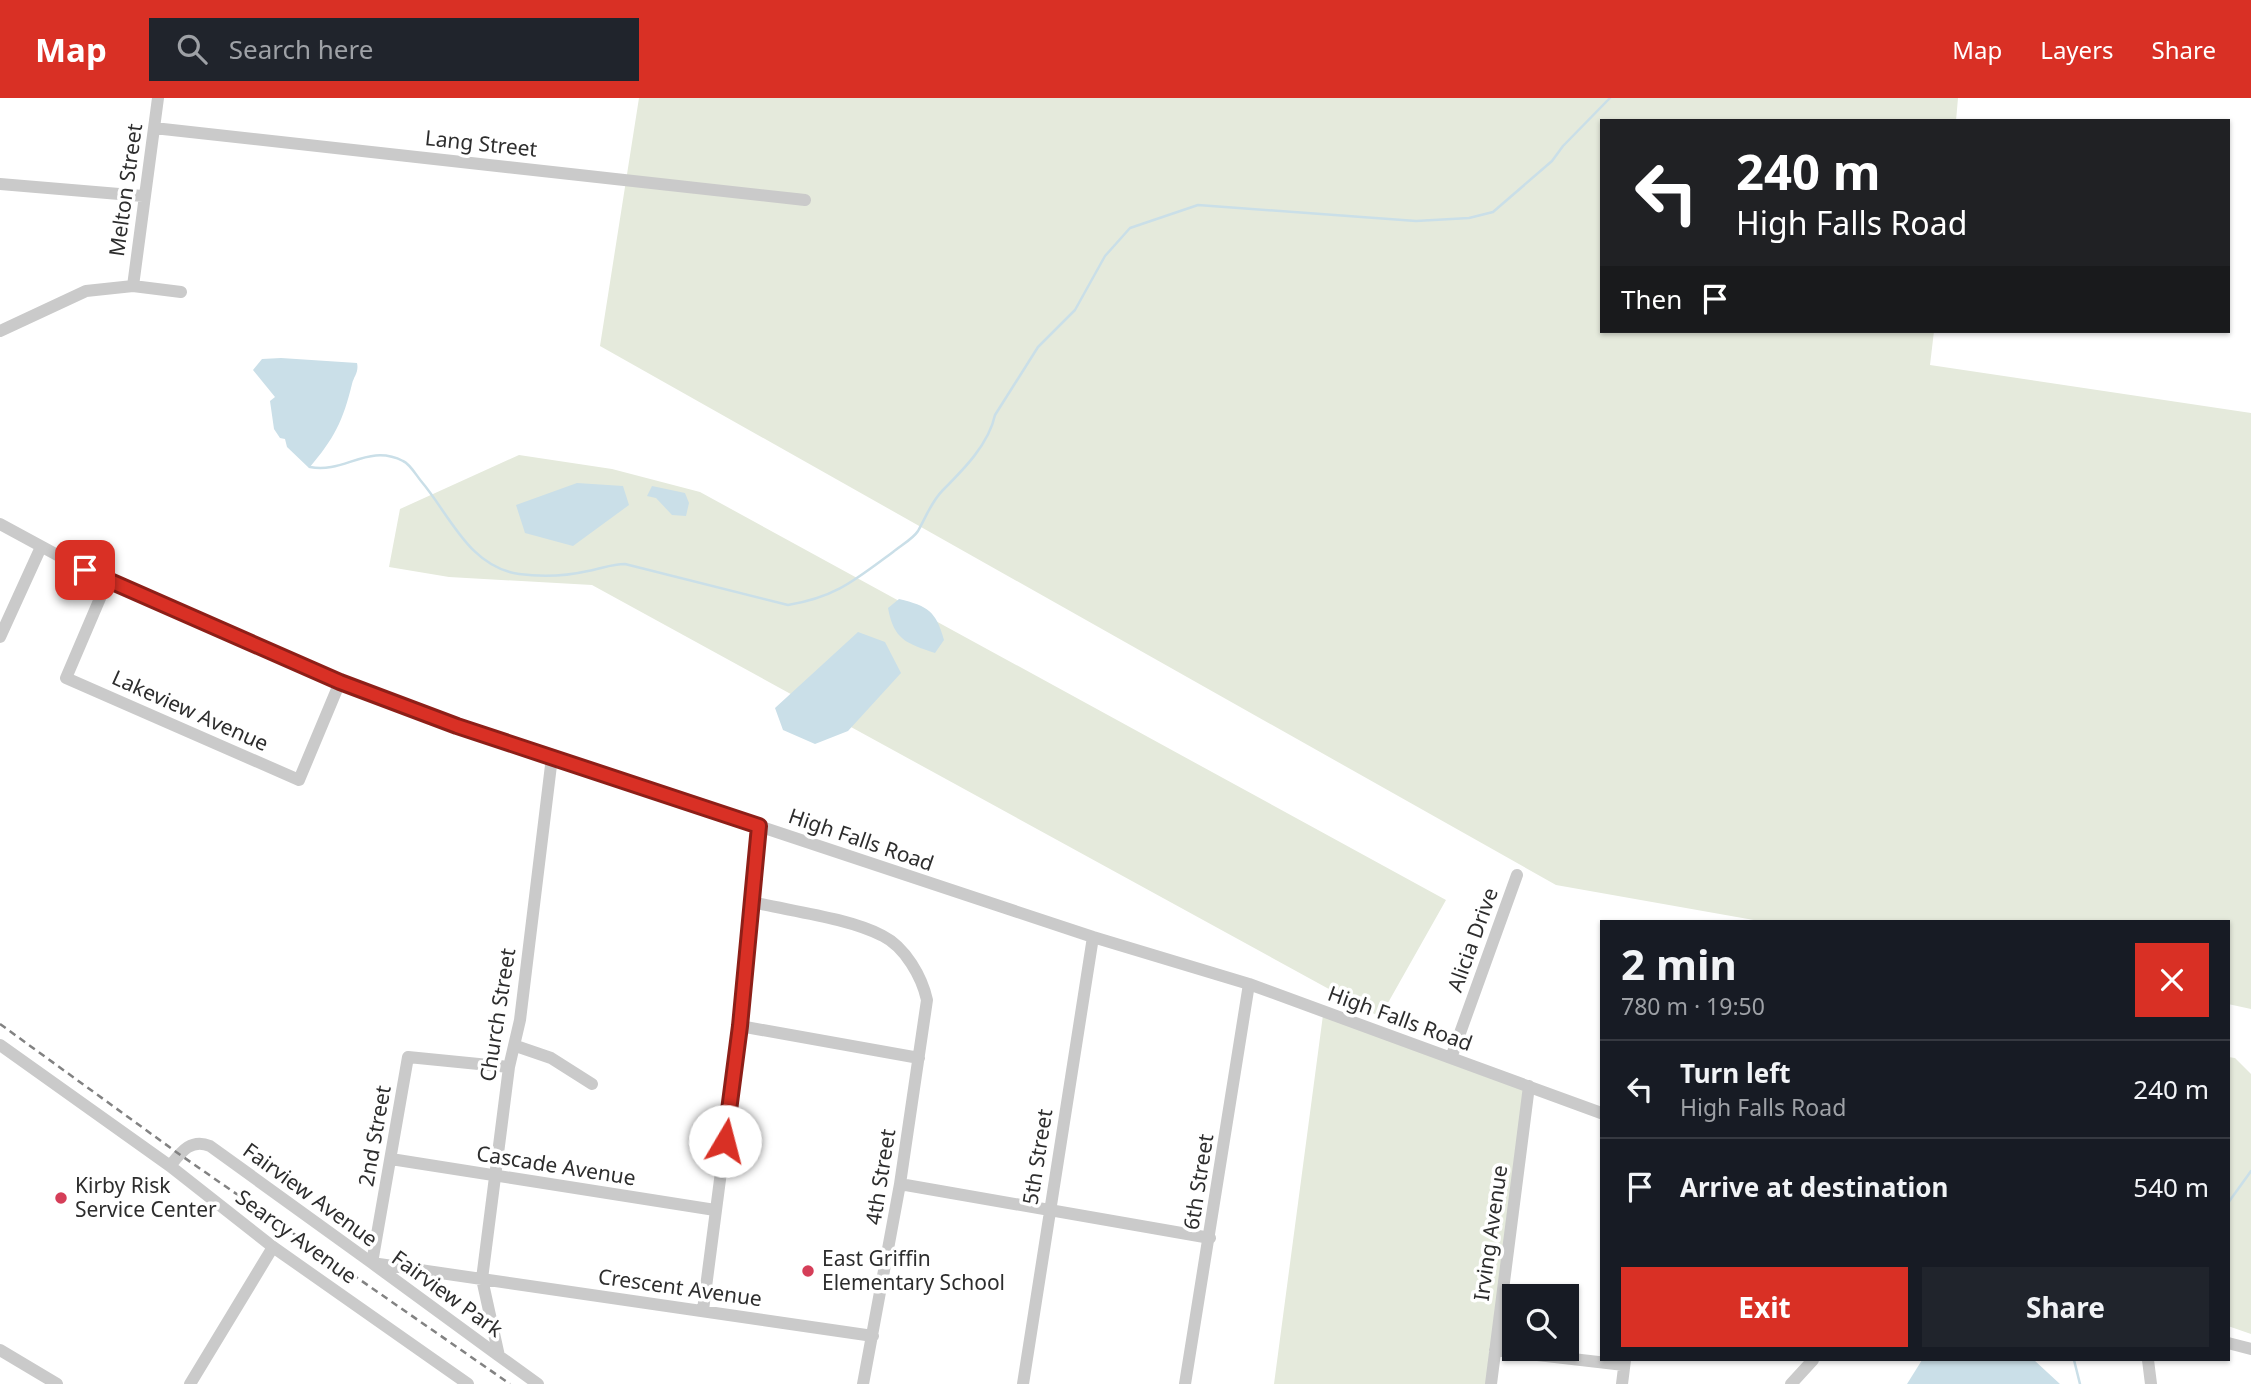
<!DOCTYPE html>
<html lang="en">
<head>
<meta charset="utf-8">
<style>
	:root { --surface:#171b24; --page:#20242c; --text:#f1f3f6; --muted:#9ea1a6; --line:#363941; --accent:#d93025 }
	body { margin:0; font-family:"Noto Sans",sans-serif; background:var(--page); color:var(--text); height:100vh; display:flex; flex-direction:column; font-size:26px; white-space:nowrap }
	* { box-sizing:border-box; margin:0 }
	p { font-size:23px; color:var(--muted) }
	.icon { flex:none; width:38px; height:38px; fill:none; stroke:currentColor; stroke-width:2; stroke-linecap:round; stroke-linejoin:round }
	.map { position:relative; flex:1; overflow:hidden }
	.details { position:absolute; left:1600px; top:822px; width:630px; height:441px; display:flex; flex-direction:column; background:var(--surface); border-radius:0px; box-shadow:0 2px 5px #0004 }
	.details>* { flex:none }
	.guide { position:absolute; left:1600px; top:21px; width:630px; height:214px; border-radius:0px; box-shadow:0 2px 5px #0004; background:#202124; color:#fff; overflow:hidden }
	.tools { position:absolute; left:1502px; top:1186px; display:grid; gap:14px }
	.tools a { display:grid; place-items:center; width:77px; height:77px; border-radius:0px; background:var(--surface); box-shadow:0 2px 5px #0004; font-size:35px }
	.pin { position:absolute; display:grid; place-items:center; width:60px; height:60px; color:#fff; margin:-30px; border-radius:14px; box-shadow:0 4px 10px #0006 }
	.me { position:absolute; width:77px; margin:-38px; rotate:8deg; stroke-linejoin:round; filter:drop-shadow(0 0 5px #0008) }
	.turn { display:flex; align-items:center; gap:24px; height:147px; padding:0 21px; font-size:32px }
	.turn .icon { width:91px; height:91px; stroke-width:2.5 }
	.turn b { display:block; font-size:49px; line-height:60px }
	.then { display:flex; align-items:center; height:66px; padding:0 21px; background:#0003; gap:14px; font-size:26px }
	.round { display:grid; place-items:center; flex:none; width:74px; height:74px; border-radius:0px; background:var(--page) }
	.headline { display:flex; align-items:center; justify-content:space-between; height:119px; padding:0 21px }
	h1 { font-size:42px; font-weight:700; line-height:52px }
	.button { display:flex; gap:14px; margin-top:auto; padding:14px 21px }
	.button a { flex:1; height:80px; border-radius:0px; background:var(--accent); color:#fff; font-size:28px; font-weight:700; line-height:80px; text-align:center }
	.button a+a { background:var(--page); color:var(--text) }
	ul { padding:0; list-style:none }
	li { display:flex; align-items:center; gap:21px; height:98px; padding:0 21px; border-top:2px solid var(--line) }
	li div { flex:1 }
	li b { display:block; font-size:26px }
	li em { font-style:normal }
	header { display:flex; align-items:center; gap:42px; box-sizing:border-box; height:98px; padding:0 35px; background:var(--accent); color:#fff }
	header strong { font-size:33px }
	nav { display:flex; gap:38px; margin-inline-start:auto; font-size:24px }
	.search { width:490px; height:63px; background:var(--page); display:flex; align-items:center; gap:18px; box-sizing:border-box; padding:0 24px; border-radius:0px; color:var(--muted); font-size:26px }
	.map>svg:first-child { display:block }
	.green { fill:#e5eadc }
	.water { fill:#cadfe8 }
	.lines { fill:none; stroke-linecap:round; stroke-linejoin:round }
	.stream { stroke:#cadfe8; stroke-width:2.5 }
	.minor { stroke:#cacaca; stroke-width:12 }
	.rail { stroke:#828282; stroke-width:2.5; stroke-dasharray:7 5; stroke-linecap:butt }
	.route-casing { stroke:#8d1f18; stroke-width:18 }
	.route { stroke:#d93025; stroke-width:12 }
	.poi-dot { fill:#d53e58; stroke:#fff; stroke-width:2.5 }
	.labels { text-anchor:middle; stroke-width:7; stroke-linejoin:round; paint-order:stroke }
	.street-label { font-size:21px; fill:#2d2d2d; stroke:#fff }
	.poi-label { font-size:21px; fill:#2d2d2d; stroke:#fff; text-anchor:start }
</style>
</head>
<body>
<header>
<strong>Map</strong>
<div class="search"><svg class="icon" aria-label="search" viewBox="0 0 24 24"><circle cx="10" cy="10" r="6"/><path d="M15 15l6 6"/></svg>Search here</div>
<nav><a>Map</a><a>Layers</a><a>Share</a></nav>
</header>
<div class="map">
<svg width="2251" height="1286" viewBox="0 0 2251 1286">
	<rect width="100%" height="100%" fill="#fff"/>
	<path class="green" d="M 639,0 L 1958,0 L 1956,23 L 1601,23 L 1601,233 L 1934,233 L 1930,267 L 2251,315 L 2251,911 L 2228,906 L 2228,824 L 1765,824 L 1556,787 L 600,248 Z
		M 519,357 L 612,371 L 700,394 L 1446,802 L 1380,919 L 592,487 L 449,479 L 389,469 L 400,411 Z
		M 1323,917 L 1528,991 L 1491,1286 L 1274,1286 Z
		M 2228,959 L 2235,960 L 2251,976 L 2251,1236 L 2228,1228 Z"/>
	<path class="water" d="M 281,260 L 357,265 C 359,274 354,278 352,286 C 343,323 334,341 309,370 L 287,349 L 285,341 L 280,340 L 274,331 L 270,303 L 275,299 L 253,272 L 262,261 Z
		M 577,385 L 623,388 L 629,407 L 573,448 L 525,435 L 516,407 Z
		M 652,388 L 685,395 L 689,405 L 686,418 L 672,417 L 656,400 L 647,398 Z
		M 899,501 C 928,508 936,513 944,542 L 935,555 C 906,545 894,542 888,510 Z
		M 858,534 L 885,544 L 901,575 L 848,633 L 815,646 L 783,632 L 775,610 Z
		M 1922,1262 L 2034,1262 L 2060,1286 L 1907,1286 Z"/>
	<g class="lines">
		<path class="stream" d="M 310,369 C 344,376 368,345 403,363 C 410,366 416,377 421,383 C 450,417 469,469 519,476 C 541,479 566,478 588,473 C 601,471 611,466 625,466 L 788,507 C 836,499 855,482 893,454 C 900,448 913,441 918,433 C 926,419 931,404 943,392 C 963,372 989,346 995,317 L 1038,249 L 1075,212 L 1105,158 L 1130,130 L 1198,107 L 1416,123 L 1469,120 L 1493,114 L 1552,63 L 1563,48 L 1610,0
			M 2228,1105 L 2251,1073
			M 2074,1262 L 2080,1286"/>
		<path class="minor" d="M 154,30 L 805,102
			M 0,86 L 143,98
			M 133,188 L 158,0
			M 0,233 L 86,193 L 133,188 L 181,194
			M 0,426 L 107,484 L 340,584 L 457,628 L 1093,839 L 1249,886 L 1601,1015
			M 107,484 L 66,580 L 299,682 L 340,584
			M 0,539 L 41,449
			M 752,804 C 790,813 849,820 883,838 C 905,849 922,879 927,902 L 900,1086 L 863,1286
			M 740,928 L 919,960
			M 0,947 L 170,1068 L 273,1149 L 468,1286
			M 516,948 L 551,960 L 592,986
			M 1451,960 L 1517,777
			M 391,1061 L 715,1112
			M 170,1068 C 181,1054 191,1040 210,1048 L 372,1165 L 873,1238
			M 900,1086 L 1210,1140
			M 703,1212 L 740,928 L 759,728
			M 2228,1245 L 2251,1251
			M 0,1252 L 57,1286
			M 1495,1252 L 1624,1267
			M 499,1258 L 372,1165 L 408,959 L 509,969
			M 2148,1262 L 2151,1286
			M 190,1286 L 273,1149
			M 538,1286 L 499,1258 L 482,1181 L 509,969 L 520,922 L 552,659
			M 1023,1286 L 1093,839
			M 1185,1286 L 1249,886
			M 1491,1286 L 1529,988
			M 1622,1286 L 1625,1262
			M 1791,1286 L 1813,1262"/>
		<path class="rail" d="M 0,926 L 179,1056 L 510,1286"/>
	</g>
	<g class="lines">
		<g class="route-casing">
			<path id="route" d="M 85,472 L 340,584 L 457,628 L 759,728 L 740,928 L 725,1043"/>
		</g>
		<use href="#route" class="route"/>
	</g>
	<g class="poi-dot">
		<circle cx="61" cy="1100" r="7"/>
		<circle cx="808" cy="1173" r="7"/>
	</g>
	<g class="labels">
		<g class="street-label">
			<text transform="translate(481 46) rotate(6)" y="7">Lang Street</text>
			<text transform="translate(126 92) rotate(-82)" y="7">Melton Street</text>
			<text transform="translate(190 613) rotate(24)" y="7">Lakeview Avenue</text>
			<text transform="translate(861 742) rotate(19)" y="7">High Falls Road</text>
			<text transform="translate(1473 842) rotate(-70)" y="7">Alicia Drive</text>
			<text transform="translate(498 917) rotate(-81)" y="7">Church Street</text>
			<text transform="translate(1400 921) rotate(20)" y="7">High Falls Road</text>
			<text transform="translate(375 1038) rotate(-80)" y="7">2nd Street</text>
			<text transform="translate(1038 1059) rotate(-81)" y="7">5th Street</text>
			<text transform="translate(556 1068) rotate(9)" y="7">Cascade Avenue</text>
			<text transform="translate(881 1079) rotate(-81)" y="7">4th Street</text>
			<text transform="translate(1199 1084) rotate(-81)" y="7">6th Street</text>
			<text transform="translate(310 1097) rotate(36)" y="7">Fairview Avenue</text>
			<text transform="translate(1491 1135) rotate(-82)" y="7">Irving Avenue</text>
			<text transform="translate(296 1139) rotate(36)" y="7">Searcy Avenue</text>
			<text transform="translate(680 1190) rotate(8)" y="7">Crescent Avenue</text>
			<text transform="translate(447 1196) rotate(36)" y="7">Fairview Park</text>
		</g>
		<g class="poi-label">
			<text x="75" y="1095">Kirby Risk<tspan x="75" dy="24">Service Center</tspan></text>
			<text x="822" y="1168">East Griffin<tspan x="822" dy="24">Elementary School</tspan></text>
		</g>
	</g>
</svg>
<div class="tools">
<a><svg class="icon" aria-label="search" viewBox="0 0 24 24"><circle cx="10" cy="10" r="6"/><path d="M15 15l6 6"/></svg></a>
</div>
<div class="pin" style="left:85px;top:472px;background:#d93025"><svg class="icon" aria-label="arrive" viewBox="0 0 24 24"><path d="M6 21V4h12l-3 4 3 4H6"/></svg></div>
<svg class="me" style="left:725px;top:1043px" viewBox="-20 -20 40 40"><circle r="19" fill="#fff"/><path d="M0-13L10 11 0 6-10 11z" fill="#d93025"/></svg>
<div class="guide">
<div class="turn"><svg class="icon" aria-label="left" viewBox="0 0 24 24"><path d="M17 20v-9H6M10 6l-5 5 5 5"/></svg><div><b>240 m</b>High Falls Road</div></div>
<div class="then">Then<svg class="icon" aria-label="arrive" viewBox="0 0 24 24"><path d="M6 21V4h12l-3 4 3 4H6"/></svg></div>
</div>
<section class="details">
<div class="headline"><div><h1>2 min</h1><p>780 m · 19:50</p></div><a class="round" style="background:#d93025;color:#fff"><svg class="icon" aria-label="close" viewBox="0 0 24 24"><path d="M6 6l12 12M18 6L6 18"/></svg></a></div>
<ul>
<li><svg class="icon" aria-label="left" viewBox="0 0 24 24"><path d="M17 20v-9H6M10 6l-5 5 5 5"/></svg><div><b>Turn left</b><p>High Falls Road</p></div><em>240 m</em></li>
<li><svg class="icon" aria-label="arrive" viewBox="0 0 24 24"><path d="M6 21V4h12l-3 4 3 4H6"/></svg><div><b>Arrive at destination</b></div><em>540 m</em></li>
</ul>
<div class="button"><a>Exit</a><a>Share</a></div>
</section>
</div>
</body>
</html>
